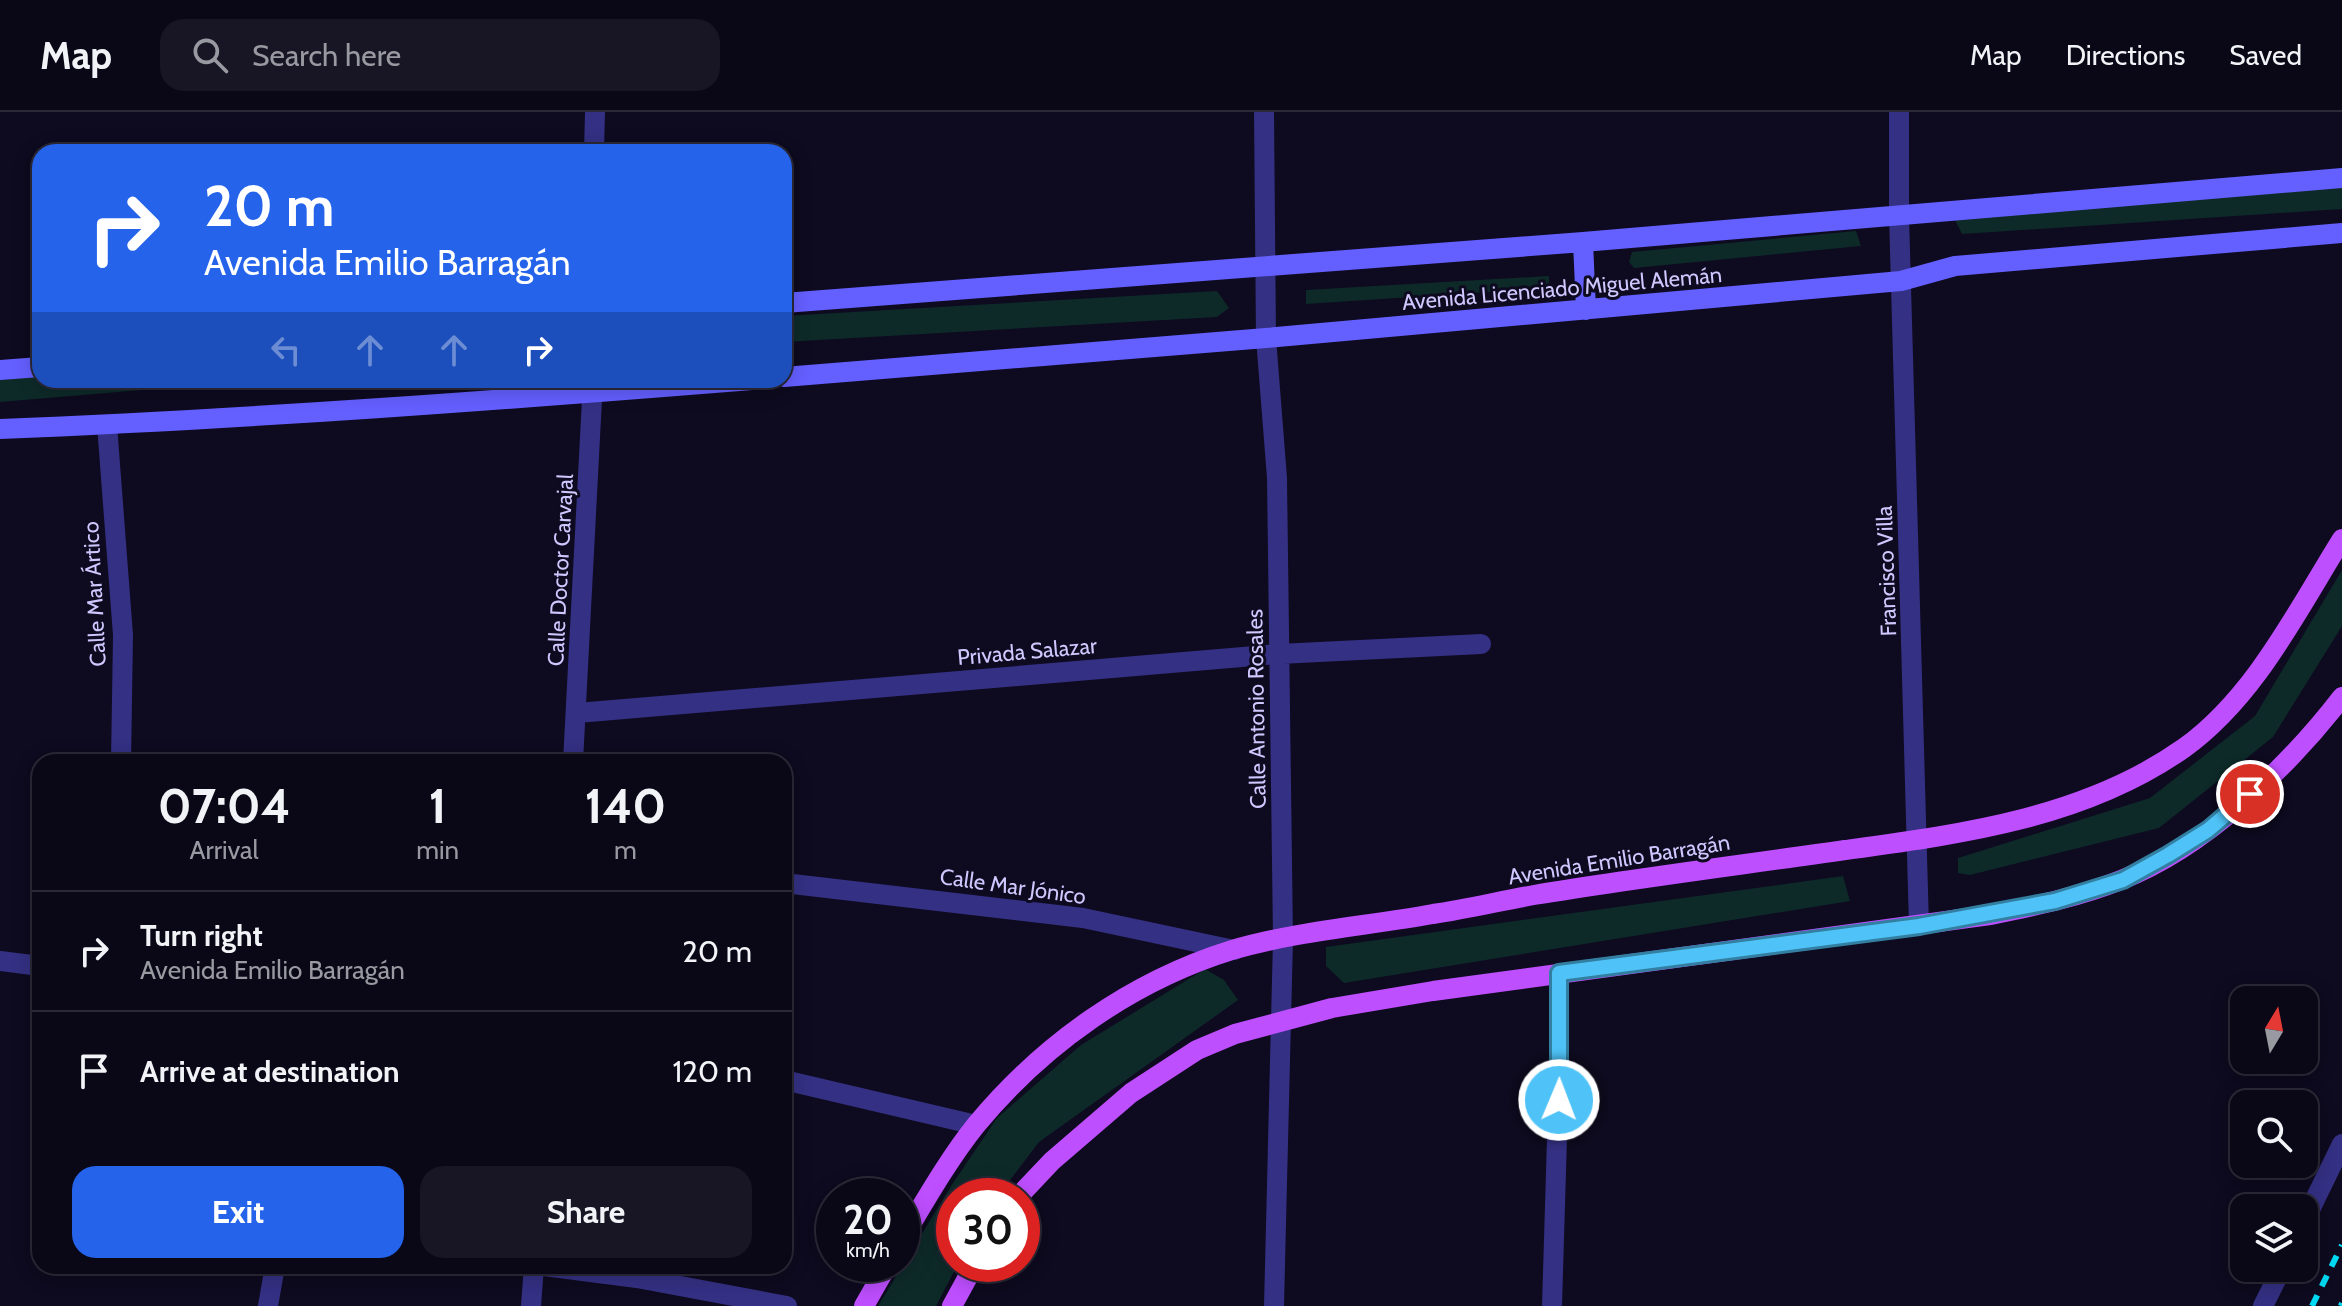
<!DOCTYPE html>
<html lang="en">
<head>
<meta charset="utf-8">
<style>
	:root { --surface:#0a0817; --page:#181624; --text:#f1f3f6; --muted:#999aa1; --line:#2a2936; --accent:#2563eb }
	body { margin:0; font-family:Cabin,sans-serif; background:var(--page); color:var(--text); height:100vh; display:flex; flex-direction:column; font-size:30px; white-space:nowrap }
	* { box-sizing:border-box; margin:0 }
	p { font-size:26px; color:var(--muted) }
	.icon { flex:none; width:44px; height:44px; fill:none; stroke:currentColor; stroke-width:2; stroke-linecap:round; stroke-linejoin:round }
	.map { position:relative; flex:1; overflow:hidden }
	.details { position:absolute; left:32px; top:642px; width:760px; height:520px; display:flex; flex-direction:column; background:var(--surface); border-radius:24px; box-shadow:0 4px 20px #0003,0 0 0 2px var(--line) }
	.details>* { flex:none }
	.guide { position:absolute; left:32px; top:32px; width:760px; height:244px; border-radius:24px; box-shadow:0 4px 20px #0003,0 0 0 2px var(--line); background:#2563eb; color:#fff; overflow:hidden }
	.needle { width:52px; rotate:10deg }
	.tools { position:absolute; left:2230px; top:874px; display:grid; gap:16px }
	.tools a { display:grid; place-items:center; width:88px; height:88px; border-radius:16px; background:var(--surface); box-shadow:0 4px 20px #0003,0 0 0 2px var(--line); font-size:40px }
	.speed { position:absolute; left:816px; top:1066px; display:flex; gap:16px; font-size:40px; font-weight:700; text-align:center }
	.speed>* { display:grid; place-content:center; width:104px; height:104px; border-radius:50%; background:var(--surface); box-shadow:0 4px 20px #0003,0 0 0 2px var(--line); line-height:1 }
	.speed small { font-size:20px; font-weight:400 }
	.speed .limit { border:12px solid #d22; background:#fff; color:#111 }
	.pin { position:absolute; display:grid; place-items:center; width:68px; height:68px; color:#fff; margin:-34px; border:4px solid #fff; border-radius:50%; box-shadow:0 2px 8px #0007 }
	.me { position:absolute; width:88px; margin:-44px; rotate:1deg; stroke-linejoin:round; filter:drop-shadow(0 0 6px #0008) }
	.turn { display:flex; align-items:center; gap:28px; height:168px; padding:0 40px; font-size:36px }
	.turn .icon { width:104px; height:104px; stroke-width:2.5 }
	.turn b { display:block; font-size:56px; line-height:68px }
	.lanes { display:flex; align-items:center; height:76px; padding:0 40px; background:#0003; justify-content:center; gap:40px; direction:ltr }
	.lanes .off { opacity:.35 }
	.eta { display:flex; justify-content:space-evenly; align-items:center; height:136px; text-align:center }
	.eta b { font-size:48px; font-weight:800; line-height:56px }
	.primary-button { display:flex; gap:16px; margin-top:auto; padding:16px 40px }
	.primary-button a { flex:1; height:92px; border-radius:24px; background:var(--accent); color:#fff; font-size:32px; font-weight:800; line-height:92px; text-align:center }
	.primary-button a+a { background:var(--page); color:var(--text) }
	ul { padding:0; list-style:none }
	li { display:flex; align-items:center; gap:24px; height:120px; padding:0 40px; border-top:2px solid var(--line) }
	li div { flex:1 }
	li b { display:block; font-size:30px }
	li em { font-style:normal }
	header { display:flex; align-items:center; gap:48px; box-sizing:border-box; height:112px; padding:0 40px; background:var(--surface); border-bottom:2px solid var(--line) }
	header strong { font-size:38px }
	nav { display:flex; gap:44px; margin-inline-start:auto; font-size:28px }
	.search { width:560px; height:72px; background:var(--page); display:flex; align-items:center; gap:20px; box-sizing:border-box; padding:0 28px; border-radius:24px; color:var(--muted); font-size:30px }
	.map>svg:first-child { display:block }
	.green { fill:#0d2a29 }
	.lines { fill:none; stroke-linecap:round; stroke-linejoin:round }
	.service { stroke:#343083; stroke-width:20 }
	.minor { stroke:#343083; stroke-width:20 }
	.secondary { stroke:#645fff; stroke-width:20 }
	.primary { stroke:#be4fff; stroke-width:20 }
	.rail { stroke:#00daf3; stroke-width:6; stroke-dasharray:12 10; stroke-linecap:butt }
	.route-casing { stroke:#337fa1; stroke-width:20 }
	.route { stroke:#4fc3f7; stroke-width:14 }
	.labels { text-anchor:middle; stroke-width:6; stroke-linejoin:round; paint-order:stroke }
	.street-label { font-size:22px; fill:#cfc8ff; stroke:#0e0a1f }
</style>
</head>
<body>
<header>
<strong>Map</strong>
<div class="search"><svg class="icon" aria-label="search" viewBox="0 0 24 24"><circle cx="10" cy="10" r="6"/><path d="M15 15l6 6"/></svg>Search here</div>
<nav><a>Map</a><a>Directions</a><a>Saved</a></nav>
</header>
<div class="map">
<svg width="2342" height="1194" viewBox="0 0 2342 1194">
	<rect width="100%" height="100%" fill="#0e0a1f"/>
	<path class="green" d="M 2342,74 L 2342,97 L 1962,122 L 1953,104 Z
		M 1856,119 L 1861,134 L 1634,156 L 1629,150 L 1632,140 Z
		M 1549,164 L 1549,176 L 1306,192 L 1306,178 Z
		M 1217,179 L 1229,196 L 1217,205 L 784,230 L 784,204 Z
		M 40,264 L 40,268 L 259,268 L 0,290 L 0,268 Z
		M 2342,458 L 2342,514 L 2273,625 L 2159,716 L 1970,763 L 1958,761 L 1958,746 L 2150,686 L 2255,604 Z
		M 1843,764 L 1850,789 L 1344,871 L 1326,854 L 1326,835 Z
		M 1205,857 L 1224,868 L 1238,888 L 1039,1030 L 998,1084 L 954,1084 L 954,1152 L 958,1152 L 936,1194 L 878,1194 L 951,1074 L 997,1006 L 1081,933 Z"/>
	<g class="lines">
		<path class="service" d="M 2304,1110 L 2342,1032
			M 2263,1194 L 2282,1156"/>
		<path class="minor" d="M 1264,0 L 1266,226 L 1277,366 L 1283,827 L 1274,1194
			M 1899,0 L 1899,103 L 1919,814
			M 594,40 L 595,0
			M 107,313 L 123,523 L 121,650
			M 577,601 L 1279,542 L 1481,532
			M 573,650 L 593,268
			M 784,771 L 1083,806 L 1234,838
			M 0,849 L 40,854
			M 784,968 L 976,1013
			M 544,1154 L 637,1166 L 787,1194
			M 268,1194 L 275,1154
			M 531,1194 L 534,1154
			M 1552,1194 L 1559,959 L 1559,861"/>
		<path class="secondary" d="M 1583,130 L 1586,198
			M 784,191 L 1583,130 L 2342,66
			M 0,258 L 40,255
			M 784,265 L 1266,226 L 1901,169 L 1955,154 L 2342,121
			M 0,317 C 251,307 502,288 752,268"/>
		<path class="primary" d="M 1019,1084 L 1052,1049 L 1131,981 L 1197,938 L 1235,922 L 1332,896 L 1433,879 L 1990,803 C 2034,794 2079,785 2121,768 C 2204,736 2288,655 2342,585
			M 902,1127 C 925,1089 948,1048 976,1013 C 1043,932 1132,869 1232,838 C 1297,819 1367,814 1433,802 C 1467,797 1500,789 1534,783 C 1637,766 1741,753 1845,738 C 1962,722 2085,706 2184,636 C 2255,585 2297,499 2342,427
			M 864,1194 L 888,1152
			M 952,1194 L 975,1152"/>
		<path class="rail" d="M 2312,1194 L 2342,1133
			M 2341,1194 L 2342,1191"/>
	</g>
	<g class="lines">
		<g class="route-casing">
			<path id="route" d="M 1559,988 L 1559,861 L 1919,814 L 2055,789 L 2123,768 L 2168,743 L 2208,718 L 2250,682"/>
		</g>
		<use href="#route" class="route"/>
	</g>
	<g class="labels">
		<g class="street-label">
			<text transform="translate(1562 176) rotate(-5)" y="8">Avenida Licenciado Miguel Alemán</text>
			<text transform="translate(560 458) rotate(-87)" y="8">Calle Doctor Carvajal</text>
			<text transform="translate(1886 459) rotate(-92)" y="8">Francisco Villa</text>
			<text transform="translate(94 482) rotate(-93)" y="8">Calle Mar Ártico</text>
			<text transform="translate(1027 539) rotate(-5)" y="8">Privada Salazar</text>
			<text transform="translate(1256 597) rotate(-91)" y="8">Calle Antonio Rosales</text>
			<text transform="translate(1619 747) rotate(-9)" y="8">Avenida Emilio Barragán</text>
			<text transform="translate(1013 774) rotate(8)" y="8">Calle Mar Jónico</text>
		</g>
	</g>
</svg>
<div class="tools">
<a><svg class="needle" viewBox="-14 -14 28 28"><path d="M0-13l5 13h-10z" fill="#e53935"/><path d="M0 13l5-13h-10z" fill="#999aa1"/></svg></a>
<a><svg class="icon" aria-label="search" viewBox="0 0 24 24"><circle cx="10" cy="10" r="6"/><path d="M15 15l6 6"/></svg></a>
<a><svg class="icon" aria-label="layers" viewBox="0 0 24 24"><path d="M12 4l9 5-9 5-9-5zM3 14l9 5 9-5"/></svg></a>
</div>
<div class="speed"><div>20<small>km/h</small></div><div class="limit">30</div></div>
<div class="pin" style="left:2250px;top:682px;background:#d93025"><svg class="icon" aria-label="arrive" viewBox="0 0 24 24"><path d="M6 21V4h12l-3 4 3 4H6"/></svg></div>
<svg class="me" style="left:1559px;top:988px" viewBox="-20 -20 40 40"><circle r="17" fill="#4fc3f7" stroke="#fff" stroke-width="3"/><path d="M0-11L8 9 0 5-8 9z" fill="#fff"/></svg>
<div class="guide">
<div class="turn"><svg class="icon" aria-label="right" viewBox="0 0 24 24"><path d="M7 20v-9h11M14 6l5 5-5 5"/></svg><div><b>20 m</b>Avenida Emilio Barragán</div></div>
<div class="lanes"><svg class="icon off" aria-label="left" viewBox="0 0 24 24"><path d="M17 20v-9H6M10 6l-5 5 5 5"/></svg><svg class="icon off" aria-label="ahead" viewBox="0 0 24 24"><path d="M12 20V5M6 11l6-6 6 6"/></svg><svg class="icon off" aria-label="ahead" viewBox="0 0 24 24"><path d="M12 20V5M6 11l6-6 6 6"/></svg><svg class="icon" aria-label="right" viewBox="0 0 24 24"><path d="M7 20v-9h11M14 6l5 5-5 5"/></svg></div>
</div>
<section class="details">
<div class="eta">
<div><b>07:04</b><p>Arrival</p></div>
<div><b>1</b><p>min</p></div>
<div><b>140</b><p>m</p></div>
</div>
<ul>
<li><svg class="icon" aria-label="right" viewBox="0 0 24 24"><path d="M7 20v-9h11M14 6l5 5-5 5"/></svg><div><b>Turn right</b><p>Avenida Emilio Barragán</p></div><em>20 m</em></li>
<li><svg class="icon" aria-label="arrive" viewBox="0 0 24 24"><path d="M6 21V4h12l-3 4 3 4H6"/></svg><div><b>Arrive at destination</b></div><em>120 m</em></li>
</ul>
<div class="primary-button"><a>Exit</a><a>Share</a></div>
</section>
</div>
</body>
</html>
